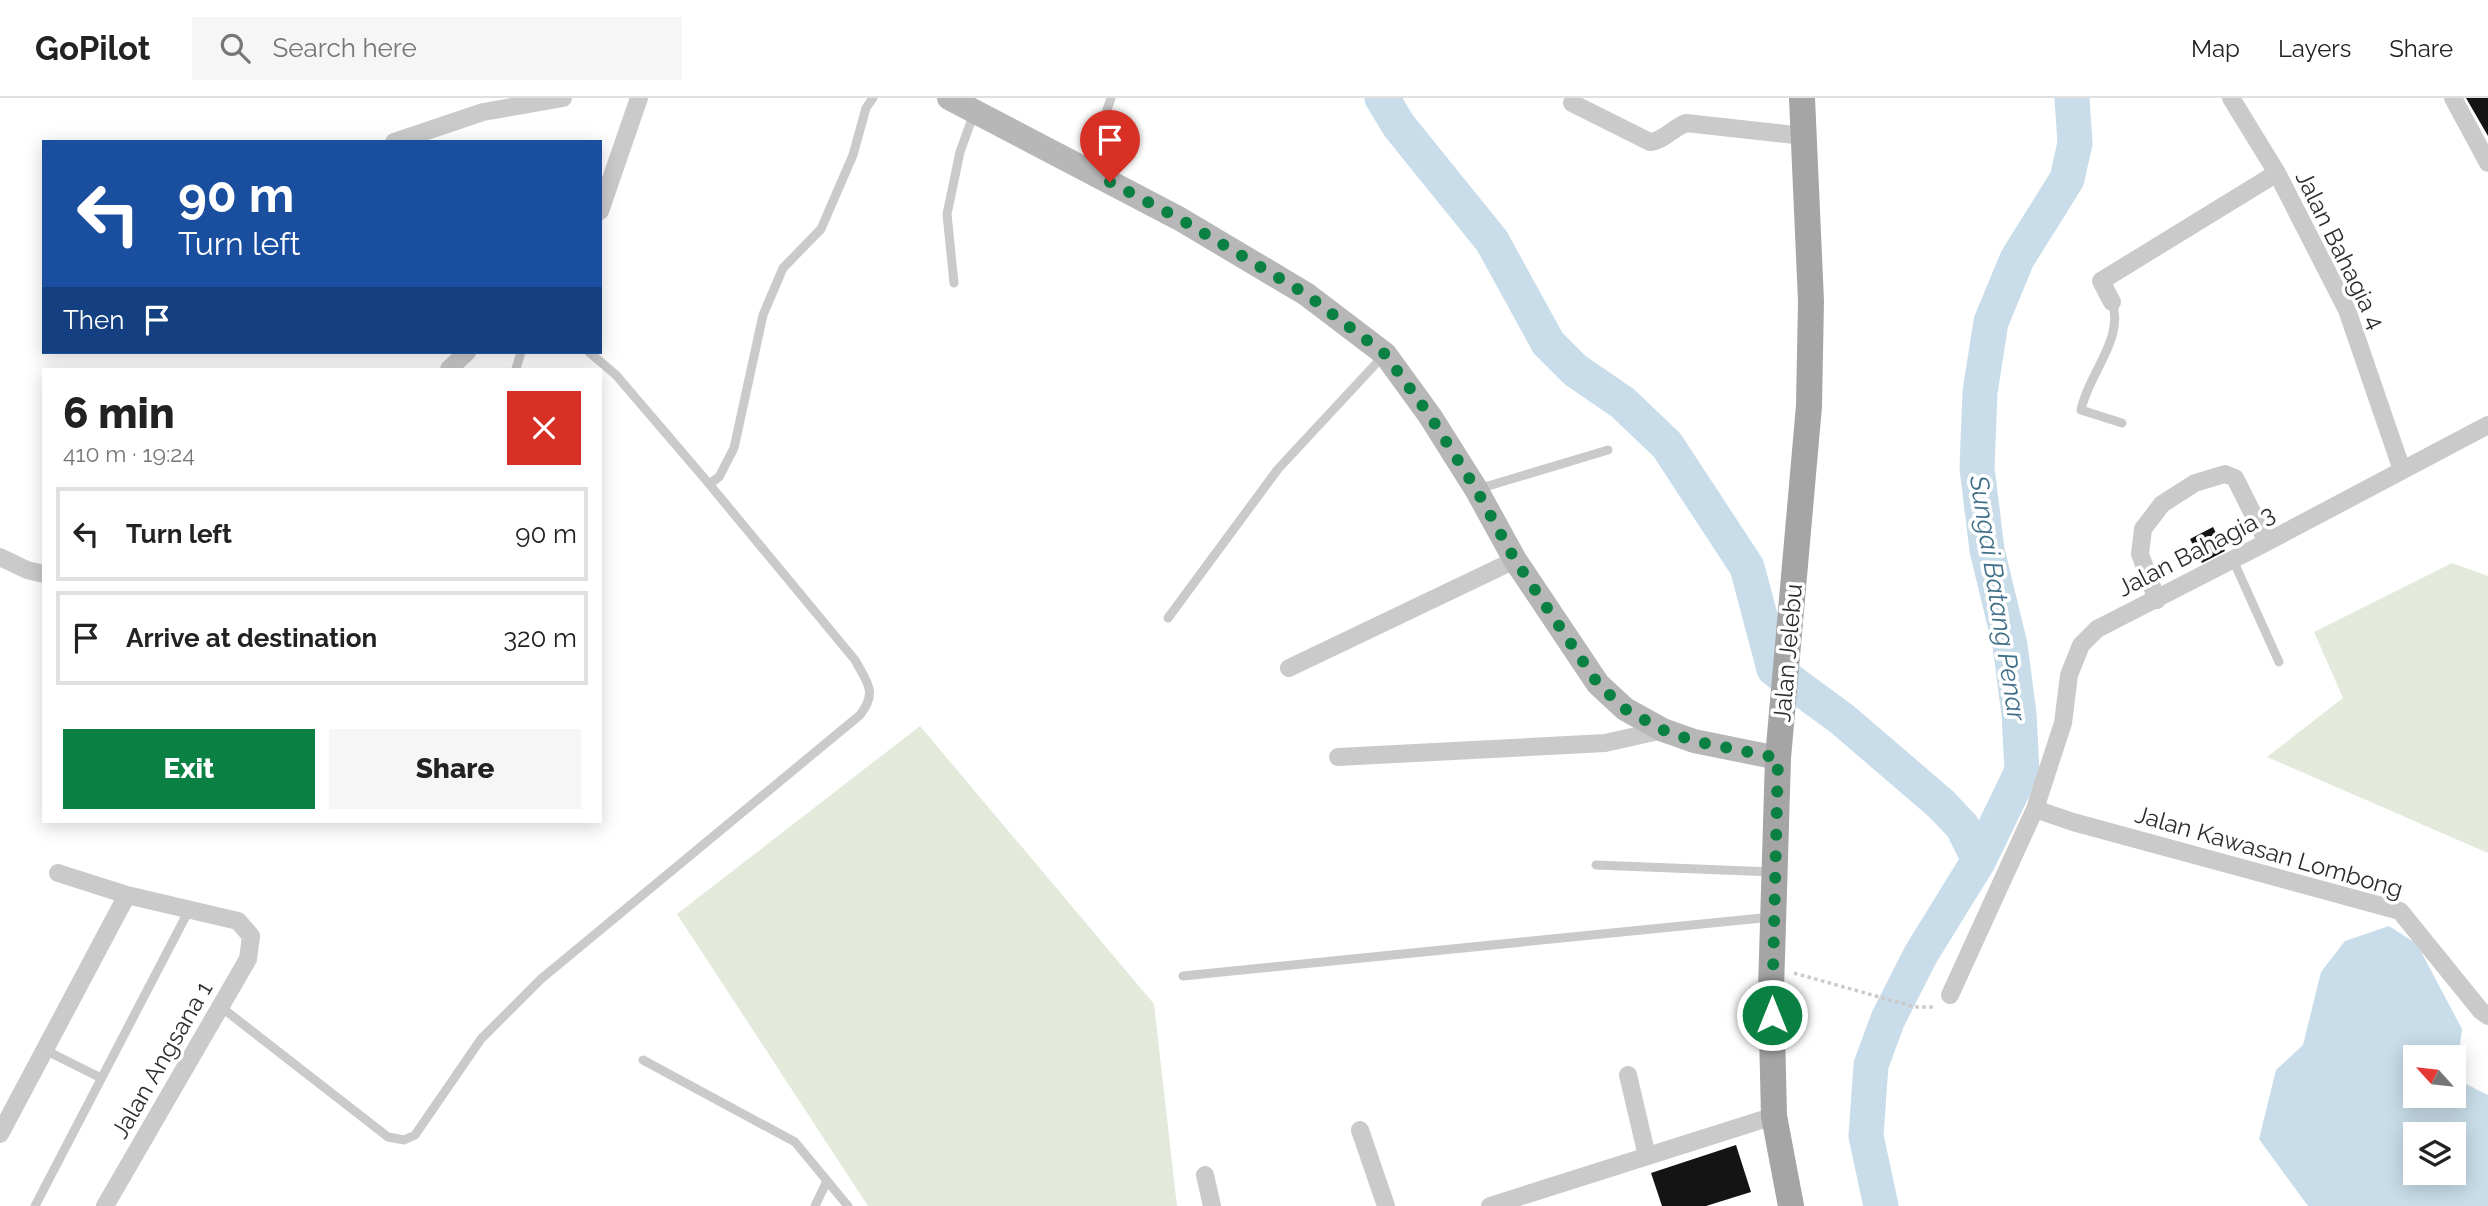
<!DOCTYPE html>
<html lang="en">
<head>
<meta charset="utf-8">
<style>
	:root { --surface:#fff; --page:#f6f6f6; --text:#222; --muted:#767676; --line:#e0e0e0; --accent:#0b8043 }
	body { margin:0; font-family:Raleway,sans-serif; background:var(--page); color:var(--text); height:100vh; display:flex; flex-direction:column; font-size:26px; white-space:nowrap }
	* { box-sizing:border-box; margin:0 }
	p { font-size:23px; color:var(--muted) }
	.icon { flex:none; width:38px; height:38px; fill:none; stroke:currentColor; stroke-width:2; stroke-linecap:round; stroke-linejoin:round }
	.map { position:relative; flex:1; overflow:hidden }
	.details { position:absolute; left:42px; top:270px; width:560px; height:455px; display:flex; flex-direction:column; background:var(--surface); border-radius:0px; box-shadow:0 4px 18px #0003 }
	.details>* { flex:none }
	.hud { position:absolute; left:42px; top:42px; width:560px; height:214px; border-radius:0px; box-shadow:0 4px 18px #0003; background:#1a4fa0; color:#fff; overflow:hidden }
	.needle { width:46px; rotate:297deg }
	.controls { position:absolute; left:2403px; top:947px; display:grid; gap:14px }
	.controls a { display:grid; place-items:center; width:63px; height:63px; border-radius:0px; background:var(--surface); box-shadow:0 4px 18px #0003; font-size:35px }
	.pin { position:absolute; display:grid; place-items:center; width:60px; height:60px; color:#fff; margin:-72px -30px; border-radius:50% 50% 50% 0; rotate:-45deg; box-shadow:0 0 7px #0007 }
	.pin .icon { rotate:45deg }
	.me { position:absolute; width:77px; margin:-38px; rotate:0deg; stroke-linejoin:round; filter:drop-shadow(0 0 5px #0008) }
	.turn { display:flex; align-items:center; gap:24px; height:147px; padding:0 21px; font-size:32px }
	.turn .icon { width:91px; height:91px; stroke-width:2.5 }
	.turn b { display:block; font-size:49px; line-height:60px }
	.then { display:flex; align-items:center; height:66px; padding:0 21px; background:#0003; gap:14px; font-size:26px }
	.round { display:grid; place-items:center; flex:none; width:74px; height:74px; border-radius:0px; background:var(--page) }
	.overview { display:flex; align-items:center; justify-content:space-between; height:119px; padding:0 21px }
	h1 { font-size:42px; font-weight:800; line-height:52px }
	.cta { display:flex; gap:14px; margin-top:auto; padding:14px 21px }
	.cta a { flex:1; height:80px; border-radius:0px; background:var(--accent); color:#fff; font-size:28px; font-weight:800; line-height:80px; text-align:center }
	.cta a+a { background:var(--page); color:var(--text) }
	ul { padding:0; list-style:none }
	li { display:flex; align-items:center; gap:21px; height:94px; margin:0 14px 10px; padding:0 7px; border:4px solid var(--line); border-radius:0px }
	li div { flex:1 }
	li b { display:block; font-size:26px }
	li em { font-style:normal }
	header { display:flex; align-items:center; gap:42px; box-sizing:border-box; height:98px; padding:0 35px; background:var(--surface); border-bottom:2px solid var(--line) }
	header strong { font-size:33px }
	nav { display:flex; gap:38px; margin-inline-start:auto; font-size:24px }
	.search { width:490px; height:63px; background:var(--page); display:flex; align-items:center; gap:18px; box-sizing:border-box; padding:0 24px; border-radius:0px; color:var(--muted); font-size:26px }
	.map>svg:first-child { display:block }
	.green { fill:#e3eadb }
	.water { fill:#c8dde9; fill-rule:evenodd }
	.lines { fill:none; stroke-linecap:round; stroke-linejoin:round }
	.river { stroke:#c8dde9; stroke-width:35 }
	.building { fill:#141414 }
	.path { stroke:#cacaca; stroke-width:3.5; stroke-dasharray:3.5 3.5; stroke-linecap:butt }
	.lane { stroke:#cacaca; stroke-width:9 }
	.street { stroke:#cacaca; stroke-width:18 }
	.secondary { stroke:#b7b7b7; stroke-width:24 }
	.primary { stroke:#a5a5a5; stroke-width:26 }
	.route { stroke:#0b8043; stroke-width:12; stroke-dasharray:0 21.6 }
	.labels { text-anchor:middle; stroke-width:7; stroke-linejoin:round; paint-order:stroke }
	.street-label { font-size:24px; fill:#2d2d2d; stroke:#fff }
	.water-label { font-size:26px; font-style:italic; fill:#406f89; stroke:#fff }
</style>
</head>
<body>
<header>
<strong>GoPilot</strong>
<div class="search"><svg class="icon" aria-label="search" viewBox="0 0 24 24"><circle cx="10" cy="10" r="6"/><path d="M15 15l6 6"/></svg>Search here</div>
<nav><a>Map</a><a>Layers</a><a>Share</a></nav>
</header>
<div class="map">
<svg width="2488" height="1108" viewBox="0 0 2488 1108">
	<rect width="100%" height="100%" fill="#fff"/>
	<path class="green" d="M 2452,465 L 2488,478 L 2488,755 L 2267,659 L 2343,600 L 2314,534 Z
		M 920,628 L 1154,906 L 1177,1108 L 868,1108 L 677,816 Z"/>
	<path class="water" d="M 2389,828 L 2417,846 L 2462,931 L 2456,981 L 2488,997 L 2488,1108 L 2308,1108 L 2259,1041 L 2276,972 L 2303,947 L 2321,874 L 2345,843 ZM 2415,959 L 2454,959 L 2454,998 L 2415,998 ZM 2415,1036 L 2454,1036 L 2454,1074 L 2415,1074 Z"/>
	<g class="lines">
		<path class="river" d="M 1382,0 L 1399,28 L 1492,143 L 1548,245 L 1575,272 L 1623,305 L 1667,347 L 1747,469 L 1774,571 L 1842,621 L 1941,706 L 1962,728 L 1979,762
			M 1881,1108 L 1866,1038 L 1871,967 L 1888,921 L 1921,856 L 1979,762 L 2022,673 L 2019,616 L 2010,547 L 1987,452 L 1977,370 L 1980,294 L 1991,224 L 2017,161 L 2067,81 L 2075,45 L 2072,0"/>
	</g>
	<path class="building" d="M 2466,0 L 2488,0 L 2488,38 Z
		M 2213,429 L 2225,453 L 2202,465 L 2190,441 Z
		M 1736,1047 L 1751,1094 L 1706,1108 L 1662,1108 L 1651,1075 Z"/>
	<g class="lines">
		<path class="path" d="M 1794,875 L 1915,909 L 1936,909"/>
		<path class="lane" d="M 1087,70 L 1111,0
			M 954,185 L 947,116 L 960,54 L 974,15
			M 2112,204 C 2125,241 2088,276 2081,312 L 2122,325
			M 516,271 L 521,254
			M 709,386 L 719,379 L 734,350 L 763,217 L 783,170 L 821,131 L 853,57 L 866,10 L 873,0
			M 1478,391 L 1608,352
			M 2233,462 L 2279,564
			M 1168,520 L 1278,371 L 1384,257
			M 1596,767 L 1773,774
			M 1183,878 L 1772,819
			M 221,909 L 388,1039 L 404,1042 L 415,1037 L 481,941 L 541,881 L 860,617 C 878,594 867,584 855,562 L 705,381 L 616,277 L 589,254
			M 45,952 L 101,980
			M 643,962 L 795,1044 L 848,1108
			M 35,1108 L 189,812
			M 815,1108 L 827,1083"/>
		<path class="street" d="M 2231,0 L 2277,75 L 2347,212 L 2402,372
			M 2453,0 L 2488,65
			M 1572,5 L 1650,44 C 1663,43 1673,30 1686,25 L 1804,38
			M 394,44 L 483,14 L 563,0
			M 600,113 L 639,0
			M 2112,204 L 2101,183 L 2277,75
			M 449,271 L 467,254
			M 0,459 L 27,472 L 44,476
			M 2157,502 L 2140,456 L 2143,431 L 2162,406 L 2195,385 L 2225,376 L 2235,380 L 2267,444
			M 1289,570 L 1515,462
			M 1338,659 L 1605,645 L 1663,632
			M 2035,711 L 2073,724 L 2400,813 L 2481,913 L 2488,918
			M 58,775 L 127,797 L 238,823 L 251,838 L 248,861 L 105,1108
			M 1950,897 L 2035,711 L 2063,625 L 2069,577 L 2081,547 L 2097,531 L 2267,444 L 2488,327
			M 1628,977 L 1647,1058
			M 1360,1032 L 1386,1108
			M 0,1036 L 127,797
			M 1205,1077 L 1212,1108
			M 1490,1108 L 1774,1018"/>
		<path class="secondary" d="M 949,0 L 1180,121 L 1306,196 L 1385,256 L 1430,318 L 1476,391 L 1515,462 L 1598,586 L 1625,611 L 1663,632 L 1694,643 L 1778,660"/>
		<path class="primary" d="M 1791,1108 L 1774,1018 L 1771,892 L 1778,660 L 1809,308 L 1811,203 L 1802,0"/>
	</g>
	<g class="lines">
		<path class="route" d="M 1110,84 L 1180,121 L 1306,196 L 1385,256 L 1430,318 L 1476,391 L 1515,462 L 1598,586 L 1625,611 L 1663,632 L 1694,643 L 1778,660 L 1772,917"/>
	</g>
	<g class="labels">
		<g class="street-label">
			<text transform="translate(2340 152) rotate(64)" y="8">Jalan Bahagia 4</text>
			<text transform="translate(2196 453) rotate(-27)" y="8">Jalan Bahagia 3</text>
			<text transform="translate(1788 555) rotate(-85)" y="8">Jalan Jelebu</text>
			<text transform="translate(2269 754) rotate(16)" y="8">Jalan Kawasan Lombong</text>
			<text transform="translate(162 962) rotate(-60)" y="8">Jalan Angsana 1</text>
		</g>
		<g class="water-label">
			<text transform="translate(1998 500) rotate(81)" y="9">Sungai Batang Penar</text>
		</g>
	</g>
</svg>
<div class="controls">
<a><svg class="needle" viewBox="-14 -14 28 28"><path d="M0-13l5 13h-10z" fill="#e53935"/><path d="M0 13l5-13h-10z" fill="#767676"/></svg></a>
<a><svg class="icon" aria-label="layers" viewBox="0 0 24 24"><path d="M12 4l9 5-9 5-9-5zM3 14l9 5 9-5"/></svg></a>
</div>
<div class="pin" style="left:1110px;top:84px;background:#d93025"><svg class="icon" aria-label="arrive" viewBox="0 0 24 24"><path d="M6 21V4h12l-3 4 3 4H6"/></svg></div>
<svg class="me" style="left:1772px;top:917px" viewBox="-20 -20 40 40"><circle r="17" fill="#0b8043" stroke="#fff" stroke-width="3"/><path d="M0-11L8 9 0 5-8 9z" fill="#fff"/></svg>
<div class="hud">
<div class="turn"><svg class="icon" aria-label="left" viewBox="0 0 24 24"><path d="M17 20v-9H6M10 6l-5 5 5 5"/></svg><div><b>90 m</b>Turn left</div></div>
<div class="then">Then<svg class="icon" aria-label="arrive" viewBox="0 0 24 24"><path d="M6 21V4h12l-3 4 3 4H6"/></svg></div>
</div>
<section class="details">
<div class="overview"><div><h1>6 min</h1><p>410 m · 19:24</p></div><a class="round" style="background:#d93025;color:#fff"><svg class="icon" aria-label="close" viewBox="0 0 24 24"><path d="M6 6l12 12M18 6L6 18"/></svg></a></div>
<ul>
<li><svg class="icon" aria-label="left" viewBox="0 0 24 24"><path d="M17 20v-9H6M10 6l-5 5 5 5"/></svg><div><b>Turn left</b></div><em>90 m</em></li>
<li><svg class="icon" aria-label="arrive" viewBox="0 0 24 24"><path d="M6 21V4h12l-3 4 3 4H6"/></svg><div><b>Arrive at destination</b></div><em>320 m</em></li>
</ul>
<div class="cta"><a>Exit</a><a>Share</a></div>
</section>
</div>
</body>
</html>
